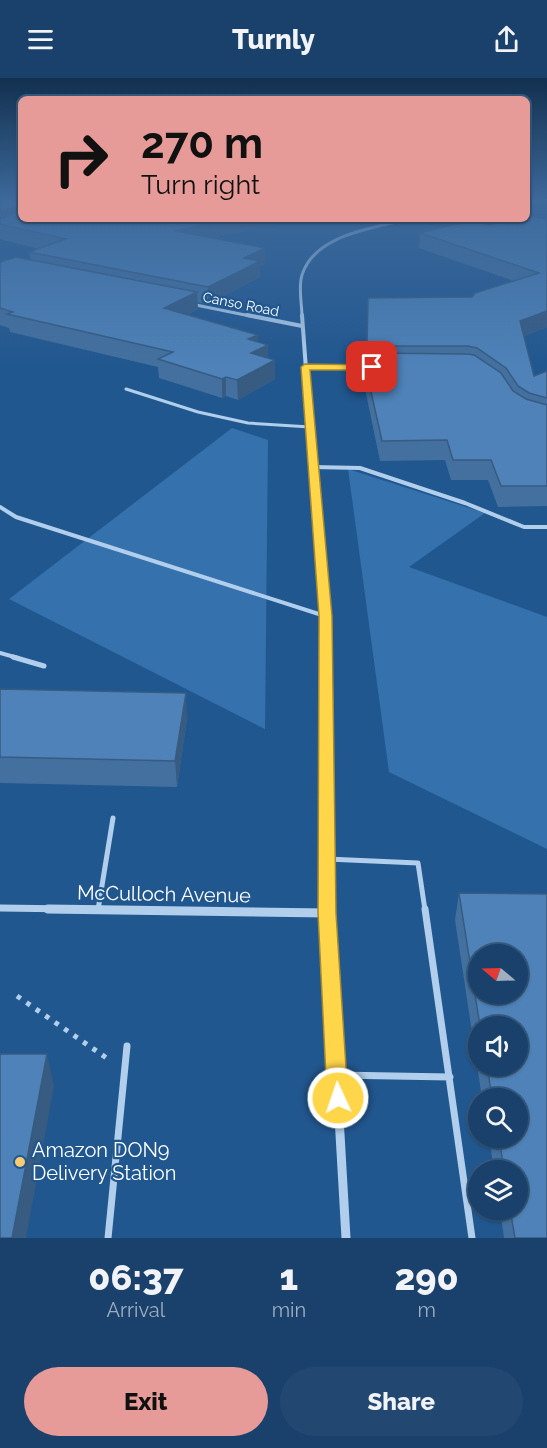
<!DOCTYPE html>
<html lang="en">
<head>
<meta charset="utf-8">
<style>
	:root { --surface:#19416b; --page:#224871; --text:#f1f3f6; --muted:#9fafc1; --line:#375a7e; --accent:#e69b98 }
	body { margin:0; font-family:Raleway,sans-serif; background:var(--page); color:var(--text); height:100vh; display:flex; flex-direction:column; font-size:22px; white-space:nowrap }
	* { box-sizing:border-box; margin:0 }
	p { font-size:20px; color:var(--muted) }
	.icon { flex:none; width:33px; height:33px; fill:none; stroke:currentColor; stroke-width:2; stroke-linecap:round; stroke-linejoin:round }
	.map { position:relative; height:1160px; overflow:hidden }
	.drawer { display:flex; flex-direction:column; background:var(--surface); flex:1 }
	.drawer>* { flex:none }
	.hud { position:absolute; left:18px; top:18px; width:512px; height:126px; border-radius:9px; box-shadow:0 2px 4px #0004,0 0 0 2px var(--line); background:#e69b98; color:#111; overflow:hidden }
	.needle { width:39px; rotate:289deg }
	.fabs { position:absolute; left:468px; top:866px; display:grid; gap:12px }
	.fabs a { display:grid; place-items:center; width:60px; height:60px; border-radius:50%; background:var(--surface); box-shadow:0 2px 4px #0004,0 0 0 2px var(--line); font-size:30px }
	.pin { position:absolute; display:grid; place-items:center; width:51px; height:51px; color:#fff; margin:-26px; border-radius:12px; box-shadow:0 3px 9px #0006 }
	.me { position:absolute; width:66px; margin:-33px; rotate:357deg; stroke-linejoin:round; filter:drop-shadow(0 0 4px #0008) }
	.turn { display:flex; align-items:center; gap:21px; height:126px; padding:0 24px; font-size:27px }
	.turn .icon { width:78px; height:78px; stroke-width:2.5 }
	.turn b { display:block; font-size:42px; line-height:51px }
	.eta { display:flex; justify-content:space-evenly; align-items:center; height:102px; text-align:center }
	.eta b { font-size:36px; font-weight:800; line-height:42px }
	.cta { display:flex; gap:12px; margin-top:auto; padding:12px 24px }
	.cta a { flex:1; height:69px; border-radius:36px; background:var(--accent); color:#111; font-size:24px; font-weight:800; line-height:69px; text-align:center }
	.cta a+a { background:var(--page); color:var(--text) }
	header { display:flex; justify-content:space-between; align-items:center; height:78px; padding:0 24px; background:var(--surface); font-size:27px; font-weight:800 }
	.map>svg:first-child { display:block }
	.green { fill:#3571ac }
	.lines { fill:none; stroke-linecap:round; stroke-linejoin:round }
	.path { stroke:#b1cfec; stroke-width:5; stroke-dasharray:4.5 7; stroke-linecap:butt }
	.service-far3 { stroke:#b1cfec; stroke-width:3 }
	.service-far2 { stroke:#b1cfec; stroke-width:4 }
	.service-far1 { stroke:#b1cfec; stroke-width:5 }
	.service { stroke:#b1cfec; stroke-width:7 }
	.minor-far4 { stroke:#b1cfec; stroke-width:3 }
	.minor-far3 { stroke:#b1cfec; stroke-width:4 }
	.minor-far2 { stroke:#b1cfec; stroke-width:5 }
	.minor-far1 { stroke:#b1cfec; stroke-width:7 }
	.minor { stroke:#b1cfec; stroke-width:9 }
	.wall { fill:#43709e; fill-rule:evenodd }
	.shaded-wall { fill:#375b81 }
	.building { fill:#4e82b8; stroke:#375b81; stroke-width:1.5; fill-rule:evenodd }
	.route { fill:#ffd54a; stroke:#a68a30; stroke-width:1.5 }
	.poi-dot { fill:#f9cb72; stroke:#21578f; stroke-width:2 }
	.labels { text-anchor:middle; stroke-width:4.5; stroke-linejoin:round; paint-order:stroke }
	.far-street-label { font-size:14px; fill:#fff; stroke:#21578f }
	.near-street-label { font-size:20px; fill:#fff; stroke:#21578f }
	.near-poi-label { font-size:20px; fill:#fff; stroke:#21578f; text-anchor:start }
</style>
</head>
<body>
<header><svg class="icon" aria-label="menu" viewBox="0 0 24 24"><path d="M4 6h16M4 12h16M4 18h16"/></svg>Turnly<svg class="icon" aria-label="share" viewBox="0 0 24 24"><path d="M12 15V3M7 8l5-5 5 5M5 13v7h14v-7"/></svg></header>
<div class="map">
<svg width="547" height="1160" viewBox="0 0 547 1160">
	<rect width="100%" height="100%" fill="#21578f"/>
	<path class="green" d="M 232,350 L 268,362 L 265,651 L 9,521 Z
		M 348,391 L 485,435 L 409,489 L 547,539 L 547,771 L 389,694 Z"/>
	<g class="lines">
		<path class="path" d="M 17,918 L 108,981"/>
		<path class="service-far3" d="M 305,289 L 368,289
			M 126,311 L 198,334 L 248,345 L 310,349"/>
		<path class="service-far2" d="M 313,389 L 360,390 L 465,425 L 524,449 L 547,449
			M 0,429 L 16,439 L 325,538
			M 0,575 L 18,580"/>
		<path class="service-far1" d="M 13,579 L 44,588
			M 327,781 L 418,785 L 425,832
			M 98,832 L 113,740"/>
		<path class="service" d="M 425,831 L 472,1160
			M 336,997 L 450,999
			M 108,1160 L 127,968"/>
		<path class="minor-far4" d="M 191,226 L 255,239
			M 302,239 C 302,226 298,209 302,197 C 315,156 372,151 408,141"/>
		<path class="minor-far3" d="M 247,237 L 302,248
			M 302,237 L 313,387"/>
		<path class="minor-far2" d="M 313,385 L 325,538 L 325,580"/>
		<path class="minor-far1" d="M 325,579 L 327,832
			M 0,830 L 146,832"/>
		<path class="minor" d="M 48,831 L 327,835
			M 327,831 L 346,1160"/>
	</g>
	<path class="wall" d="M 0,124 L 21,141 L 297,141 L 213,160 L 265,170 L 265,186 L 260,188 L 260,199 L 208,226 L 197,224 L 198,231 L 187,237 L 258,264 L 268,267 L 268,280 L 275,301 L 238,322 L 226,318 L 222,320 L 159,300 L 158,289 L 10,254 L 9,250 L 0,247 L 0,184 L 30,182 L 29,174 L 39,171 L 0,161 Z
		M 528,137 L 547,249 L 524,258 L 534,298 L 547,293 L 547,428 L 498,429 L 488,402 L 451,402 L 445,382 L 380,383 L 362,296 L 363,278 L 366,278 L 368,220 L 472,219 L 514,203 L 419,170 L 420,155 L 488,147 Z
		M 0,611 L 187,640 L 177,709 L 0,705 Z
		M 459,815 L 547,816 L 547,1160 L 504,1160 L 500,1131 L 518,1131 L 518,1092 L 494,1092 L 489,1059 L 518,1059 L 518,1020 L 482,1020 L 455,842 ZM 478,876 L 518,876 L 518,915 L 478,915 ZM 478,948 L 518,948 L 518,987 L 478,987 Z"/>
	<path class="shaded-wall" d="M 21,126 L 21,141 L 0,146 L 0,134 Z
		M 229,141 L 297,141 L 176,168 L 175,153 Z
		M 265,170 L 265,186 L 260,188 L 260,199 L 208,226 L 208,209 L 244,180 Z
		M 197,214 L 198,231 L 165,248 L 164,230 Z
		M 547,233 L 547,249 L 518,260 L 520,243 Z
		M 258,257 L 258,272 L 268,267 L 268,286 L 251,294 L 248,261 Z
		M 275,282 L 275,301 L 238,322 L 237,302 Z
		M 226,299 L 226,318 L 222,320 L 222,301 Z
		M 186,615 L 187,640 L 177,709 L 175,683 Z
		M 47,976 L 54,1008 L 26,1160 L 12,1160 Z"/>
	<path class="building" d="M 0,124 L 21,124 L 21,126 L 0,134 Z
		M 21,133 L 21,141 L 229,141 L 175,153 L 265,170 L 244,180 L 260,183 L 208,209 L 29,174 L 66,161 L 0,146 L 0,141 Z
		M 526,137 L 528,137 L 547,142 L 547,233 L 520,243 L 534,298 L 547,293 L 547,320 L 529,315 L 518,308 L 506,290 L 477,270 L 468,268 L 367,268 L 368,220 L 472,219 L 475,215 L 539,195 L 420,155 L 473,142 L 488,147 L 511,141 L 526,141 Z
		M 16,179 L 197,214 L 164,230 L 258,257 L 248,261 L 268,267 L 251,275 L 275,282 L 237,302 L 226,299 L 222,301 L 158,281 L 173,274 L 7,236 L 13,234 L 0,230 L 0,184 Z
		M 367,275 L 468,276 L 474,277 L 501,295 L 513,313 L 526,321 L 547,327 L 547,408 L 501,408 L 491,382 L 453,382 L 447,362 L 382,363 L 363,278 L 366,278 Z
		M 0,611 L 186,615 L 175,683 L 0,679 Z
		M 459,815 L 547,816 L 547,1160 L 515,1160 L 510,1131 L 518,1131 L 518,1092 L 504,1092 L 499,1059 L 518,1059 L 518,1020 L 492,1020 L 487,987 L 518,987 L 518,948 L 480,948 ZM 478,876 L 518,876 L 518,915 L 478,915 Z
		M 0,976 L 47,976 L 12,1160 L 0,1160 Z"/>
	<linearGradient id="sky" x2="0" y2="1"><stop stop-color="#12304f"/><stop offset="0.43" stop-color="#3d699b"/><stop offset="1" stop-color="#3d699b" stop-opacity="0"/></linearGradient>
	<rect width="547" height="287" fill="url(#sky)"/>
	<path class="route" d="M 305,286 L 372,287 L 377,289 L 372,292 L 310,292 L 332,538 L 336,835 L 348,1020 L 345,1027 L 338,1030 L 330,1027 L 327,1020 L 318,835 L 319,538 L 301,289 Z"/>
	<circle class="poi-dot" cx="20" cy="1084" r="6"/>
	<g class="labels">
		<g class="far-street-label">
			<text transform="translate(241 226) rotate(11)" y="5">Canso Road</text>
		</g>
		<g class="near-street-label">
			<text transform="translate(164 816) rotate(1)" y="7">McCulloch Avenue</text>
		</g>
		<g class="near-poi-label">
			<text x="32" y="1079">Amazon DON9<tspan x="32" dy="23">Delivery Station</tspan></text>
		</g>
	</g>
</svg>
<div class="fabs">
<a><svg class="needle" viewBox="-14 -14 28 28"><path d="M0-13l5 13h-10z" fill="#e53935"/><path d="M0 13l5-13h-10z" fill="#9fafc1"/></svg></a>
<a><svg class="icon" aria-label="sound" viewBox="0 0 24 24"><path d="M4 9h4l5-4v14l-5-4H4zM17 9q2 3 0 6"/></svg></a>
<a><svg class="icon" aria-label="search" viewBox="0 0 24 24"><circle cx="10" cy="10" r="6"/><path d="M15 15l6 6"/></svg></a>
<a><svg class="icon" aria-label="layers" viewBox="0 0 24 24"><path d="M12 4l9 5-9 5-9-5zM3 14l9 5 9-5"/></svg></a>
</div>
<div class="pin" style="left:372px;top:289px;background:#d93025"><svg class="icon" aria-label="arrive" viewBox="0 0 24 24"><path d="M6 21V4h12l-3 4 3 4H6"/></svg></div>
<svg class="me" style="left:338px;top:1020px" viewBox="-20 -20 40 40"><circle r="17" fill="#ffd54a" stroke="#fff" stroke-width="3"/><path d="M0-11L8 9 0 5-8 9z" fill="#fff"/></svg>
<div class="hud">
<div class="turn"><svg class="icon" aria-label="right" viewBox="0 0 24 24"><path d="M7 20v-9h11M14 6l5 5-5 5"/></svg><div><b>270 m</b>Turn right</div></div>
</div>
</div>
<section class="drawer">
<div class="eta">
<div><b>06:37</b><p>Arrival</p></div>
<div><b>1</b><p>min</p></div>
<div><b>290</b><p>m</p></div>
</div>
<div class="cta"><a>Exit</a><a>Share</a></div>
</section>
</body>
</html>
